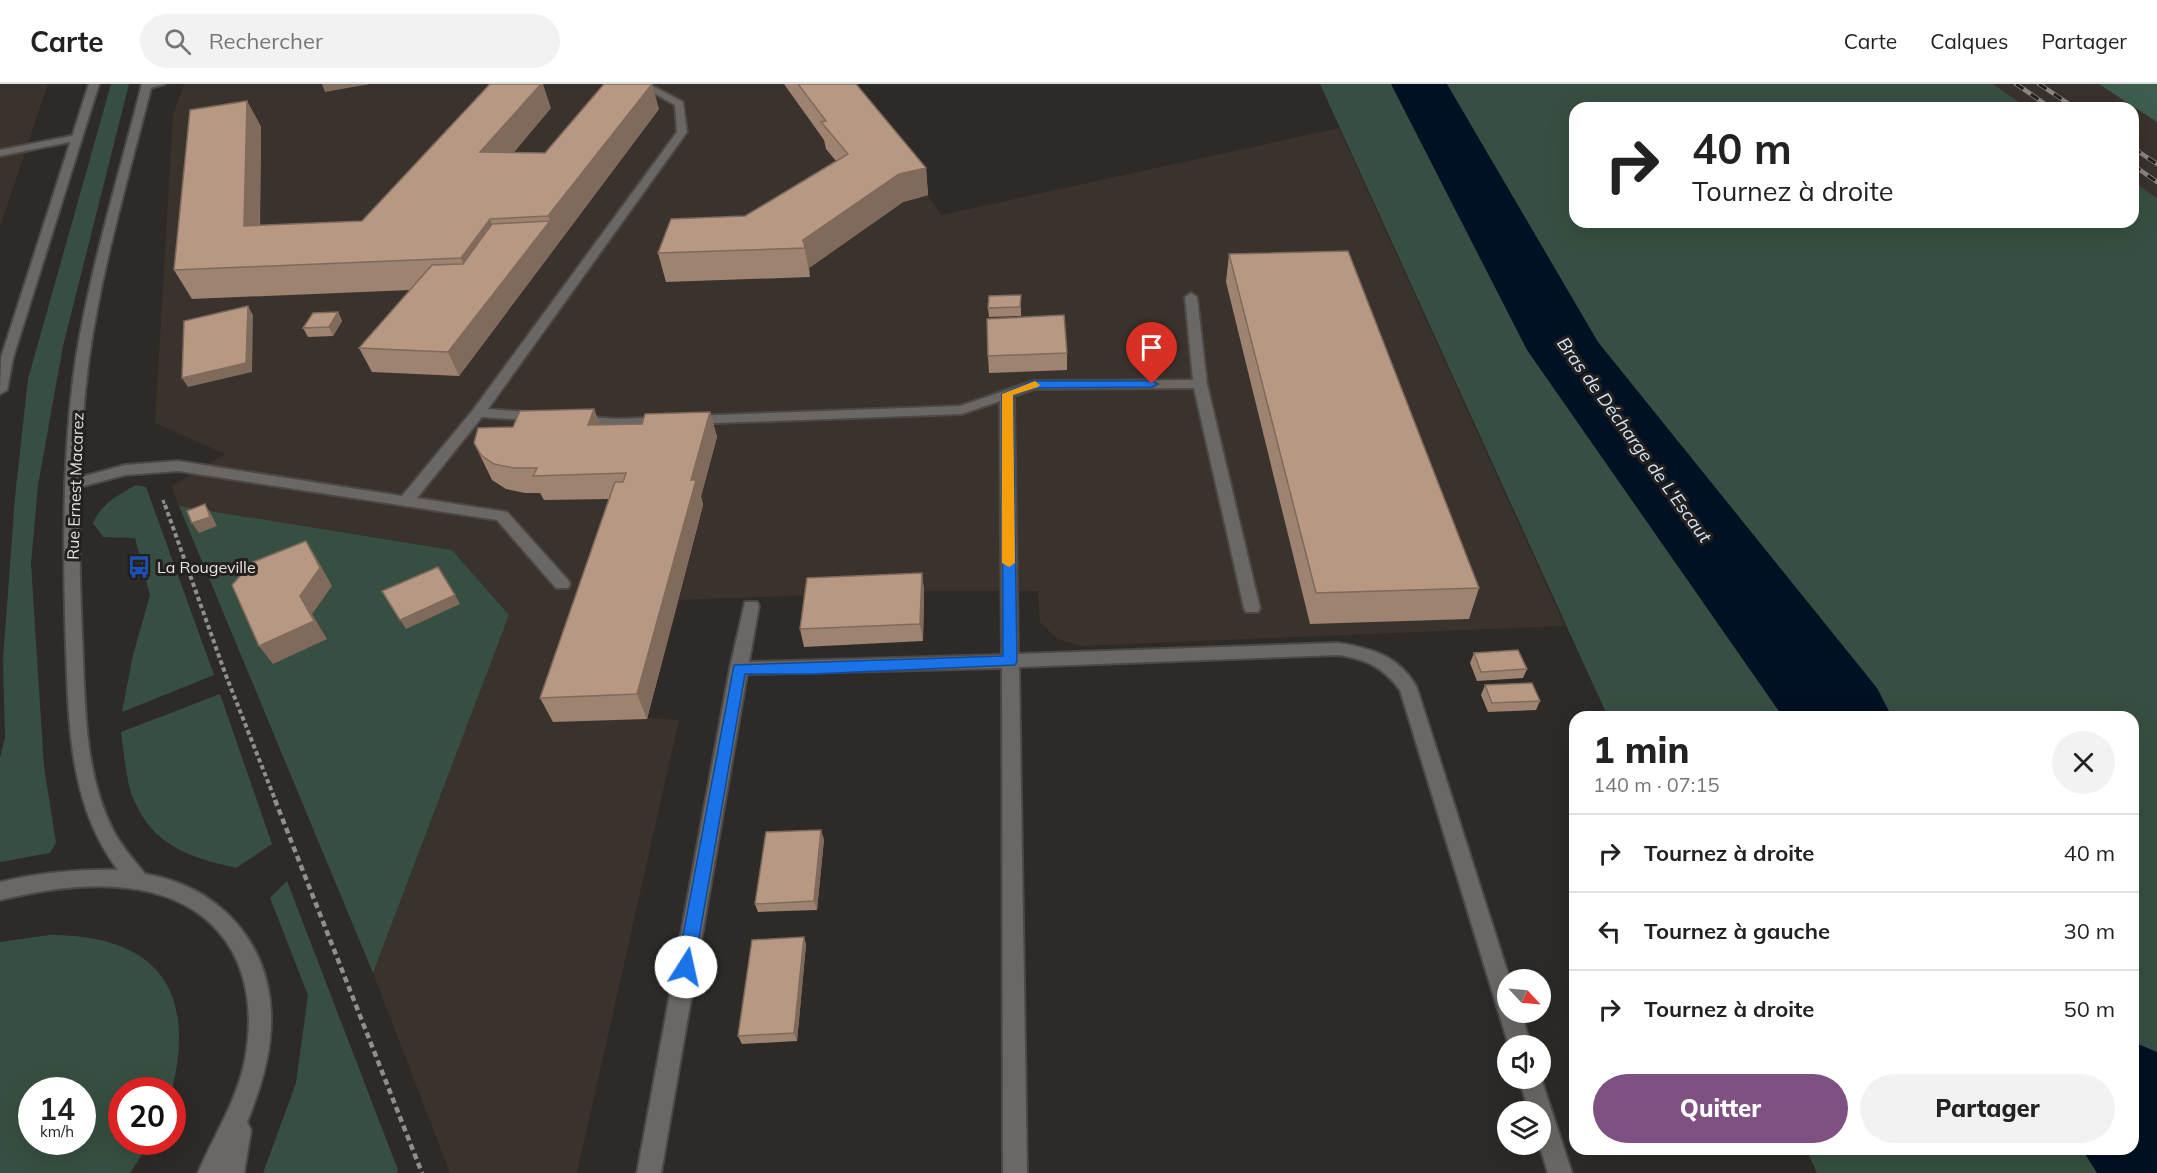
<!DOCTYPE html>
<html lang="fr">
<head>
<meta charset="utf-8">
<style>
	:root { --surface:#fff; --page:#f2f2f2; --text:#222; --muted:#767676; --line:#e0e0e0; --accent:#7e5182 }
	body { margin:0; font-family:Mulish,sans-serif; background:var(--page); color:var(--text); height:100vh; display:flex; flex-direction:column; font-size:22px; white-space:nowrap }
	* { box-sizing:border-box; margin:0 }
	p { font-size:20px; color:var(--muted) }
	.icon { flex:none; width:33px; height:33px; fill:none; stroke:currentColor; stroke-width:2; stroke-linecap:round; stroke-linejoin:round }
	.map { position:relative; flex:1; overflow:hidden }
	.drawer { position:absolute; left:1569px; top:627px; width:570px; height:444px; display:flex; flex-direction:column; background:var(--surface); border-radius:18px; box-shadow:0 6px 24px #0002 }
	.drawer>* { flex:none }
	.hud { position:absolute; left:1569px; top:18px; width:570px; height:126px; border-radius:18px; box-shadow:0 6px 24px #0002; background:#fff; color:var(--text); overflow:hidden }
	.needle { width:39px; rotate:116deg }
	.tools { position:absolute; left:1497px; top:885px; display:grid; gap:12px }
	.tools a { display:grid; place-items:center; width:54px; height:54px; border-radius:50%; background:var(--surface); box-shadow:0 6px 24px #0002; font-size:30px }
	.speed { position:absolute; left:18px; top:993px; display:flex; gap:12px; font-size:30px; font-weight:700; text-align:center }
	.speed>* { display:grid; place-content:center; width:78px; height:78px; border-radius:50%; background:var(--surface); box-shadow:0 6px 24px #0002; line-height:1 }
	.speed small { font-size:15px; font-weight:400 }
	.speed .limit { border:9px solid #d22; background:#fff; color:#111 }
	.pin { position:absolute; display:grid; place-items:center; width:51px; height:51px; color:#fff; margin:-62px -26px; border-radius:50% 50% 50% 0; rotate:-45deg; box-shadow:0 0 6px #0007 }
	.pin .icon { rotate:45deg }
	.me { position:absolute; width:66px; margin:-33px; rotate:10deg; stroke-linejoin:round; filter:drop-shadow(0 0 4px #0008) }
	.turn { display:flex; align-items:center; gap:21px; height:126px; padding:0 24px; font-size:27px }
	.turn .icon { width:78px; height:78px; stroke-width:2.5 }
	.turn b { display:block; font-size:42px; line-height:51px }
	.round { display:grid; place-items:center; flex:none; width:63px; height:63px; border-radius:32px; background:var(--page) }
	.summary { display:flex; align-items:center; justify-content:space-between; height:102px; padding:0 24px }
	h1 { font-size:36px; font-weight:800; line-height:45px }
	.button { display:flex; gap:12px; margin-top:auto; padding:12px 24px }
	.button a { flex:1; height:69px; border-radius:36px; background:var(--accent); color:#fff; font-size:24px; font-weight:800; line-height:69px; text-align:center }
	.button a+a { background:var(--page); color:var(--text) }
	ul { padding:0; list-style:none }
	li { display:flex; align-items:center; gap:18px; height:78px; padding:0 24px; border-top:2px solid var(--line) }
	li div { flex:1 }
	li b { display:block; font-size:22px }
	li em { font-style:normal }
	header { display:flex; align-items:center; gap:36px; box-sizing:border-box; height:84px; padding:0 30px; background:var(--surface); border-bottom:2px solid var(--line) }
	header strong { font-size:28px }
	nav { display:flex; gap:33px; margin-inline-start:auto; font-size:21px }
	.search { width:420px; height:54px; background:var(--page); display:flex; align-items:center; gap:15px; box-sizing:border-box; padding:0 21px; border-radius:33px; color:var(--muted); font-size:22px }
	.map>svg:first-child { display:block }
	.built { fill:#3a322c }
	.green { fill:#374f42; fill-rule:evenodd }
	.forest { fill:#3d5e4e }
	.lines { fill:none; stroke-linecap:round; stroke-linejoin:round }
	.river { fill:#001123; fill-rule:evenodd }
	.service-casing { stroke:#4b4846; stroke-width:4 }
	.minor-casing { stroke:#4b4846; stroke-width:4 }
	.secondary-casing { stroke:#4b4846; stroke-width:4 }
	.path-far2 { stroke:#918e8c; stroke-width:3; stroke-dasharray:4 2; stroke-linecap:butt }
	.path-far1 { stroke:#918e8c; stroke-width:4; stroke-dasharray:4.5 3; stroke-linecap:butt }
	.path { stroke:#918e8c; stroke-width:4.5; stroke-dasharray:6 4; stroke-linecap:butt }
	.service { fill:#6b6764; fill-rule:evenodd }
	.minor { fill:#6b6764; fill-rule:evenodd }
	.secondary { fill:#6b6764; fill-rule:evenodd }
	.rail-casing { stroke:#8a8785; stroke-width:4.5 }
	.rail { stroke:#23201e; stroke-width:3; stroke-dasharray:9; stroke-linecap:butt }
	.wall { fill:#9d8370 }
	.shaded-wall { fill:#806a5b }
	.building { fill:#b79882; stroke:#806a5b; stroke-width:1.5 }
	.route { fill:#1a73e8; stroke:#114b97; stroke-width:1.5 }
	.slow { fill:#f59e0b }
	.labels { text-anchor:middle; stroke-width:6; stroke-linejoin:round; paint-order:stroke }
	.street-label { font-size:16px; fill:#e5e2e1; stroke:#23201e }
	.poi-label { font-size:16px; fill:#e5e2e1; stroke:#23201e; text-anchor:start }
	.water-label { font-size:18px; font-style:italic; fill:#d3e5f7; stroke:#23201e }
</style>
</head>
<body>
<header>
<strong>Carte</strong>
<div class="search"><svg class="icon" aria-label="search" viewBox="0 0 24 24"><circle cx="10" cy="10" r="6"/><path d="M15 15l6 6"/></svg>Rechercher</div>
<nav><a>Carte</a><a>Calques</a><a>Partager</a></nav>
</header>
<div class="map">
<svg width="2157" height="1089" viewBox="0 0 2157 1089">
	<rect width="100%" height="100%" fill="#2d2a27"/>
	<path class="built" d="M 0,0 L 48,0 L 0,143 Z
		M 184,0 L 838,0 L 928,111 L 941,131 L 1339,44 L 1565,542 L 1081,562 L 1057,555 L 1040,538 L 1038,507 L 924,507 L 680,516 L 647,634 L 679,636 L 577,1089 L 450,1089 L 373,889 L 509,531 L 452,466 L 179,422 L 172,402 L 225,370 L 155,339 L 173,31 Z
		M 1993,0 L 2157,0 L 2157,114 L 2133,97 L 2133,24 L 2028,24 Z"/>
	<path class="green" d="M 111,0 L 129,0 L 63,262 L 38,401 L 31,479 L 44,683 L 56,759 L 50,769 L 0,778 L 0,674 L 5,653 L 3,576 L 15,413 L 28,295 Z
		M 1320,0 L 1993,0 L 2028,24 L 1575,24 L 1575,138 L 2133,138 L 2133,97 L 2157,114 L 2157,1089 L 1817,1089 L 1806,1065 L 2133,1065 L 2133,633 L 1608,633 Z
		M 136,401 L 146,403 L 214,591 L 122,628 L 133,571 L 150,511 L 135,454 L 103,453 L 93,439 C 101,420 118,411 136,401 Z
		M 179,422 L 452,466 L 509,531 L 373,889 Z
		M 220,610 L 272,760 L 236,784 C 190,773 154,763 134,716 C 126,699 124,668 121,648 Z
		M 287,797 L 398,1086 L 397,1089 L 263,1089 L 296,999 L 308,911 L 270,814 Z
		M 49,851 C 155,851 197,903 172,1006 L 122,1006 L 122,1058 L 150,1058 L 130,1089 L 0,1089 L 0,858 ZM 82,1006 L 82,1058 L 32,1058 L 32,1006 Z"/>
	<path class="forest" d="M 2099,0 L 2157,0 L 2157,38 Z"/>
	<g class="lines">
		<path class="river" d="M 1391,0 L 1447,0 L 1598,258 L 1877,604 L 1892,633 L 1783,633 L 1527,266 Z
			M 2133,958 L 2157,968 L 2157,1089 L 2097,1089 L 2082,1065 L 2133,1065 Z"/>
		<g class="service-casing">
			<path id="service" d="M 637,0 L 649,0 L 683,18 L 687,48 L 488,325 L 540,329 L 547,333 L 540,337 L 482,333 L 417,414 L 507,428 L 568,496 L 570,500 L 568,504 L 556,504 L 497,436 L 178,387 L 125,391 L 72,405 L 67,403 L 65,400 L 67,397 L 125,381 L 178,377 L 402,412 L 473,326 L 677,48 L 675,21 Z
				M 76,51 L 80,52 L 80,56 L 0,72 L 0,66 Z
				M 1191,209 L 1197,213 L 1207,300 L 1260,524 L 1258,528 L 1246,528 L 1244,524 L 1194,304 L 1034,305 L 1014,312 L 1018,570 L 1338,559 C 1371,564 1400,572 1417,604 L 1510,896 L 1508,896 L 1508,928 L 1521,928 L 1531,962 L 1509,962 L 1400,606 C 1383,583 1366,575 1338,571 L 1019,583 L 1027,1089 L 1003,1089 L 1002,584 L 747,590 L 661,1089 L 637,1089 L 730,584 L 745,518 L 757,518 L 759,522 L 749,578 L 1002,571 L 1000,317 L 962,330 L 691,340 L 684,336 L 691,332 L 960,322 L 1033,297 L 1193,296 L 1185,213 Z
				M 577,332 L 618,335 L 665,333 L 672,337 C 661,348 589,343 572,339 L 570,336 Z
				M 1540,992 L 1541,994 L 1572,1089 L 1548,1089 L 1539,1060 L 1540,1028 L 1529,1028 L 1519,994 L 1540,994 Z"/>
		</g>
		<g class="minor-casing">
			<path id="minor" d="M 143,0 L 165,0 L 146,5 L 141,2 Z"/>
		</g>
		<g class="secondary-casing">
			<path id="secondary" d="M 89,0 L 99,0 L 13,274 L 7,306 L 0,310 L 1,274 Z
				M 142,0 L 152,0 C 129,91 102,181 89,274 C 77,366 78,458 82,550 C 85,615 83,687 113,746 C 121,762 134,776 145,790 C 218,802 269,857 271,931 C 272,968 261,1004 247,1038 L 251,1046 L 244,1089 L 198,1089 C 214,1051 237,1017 245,976 C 263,880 217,810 117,803 C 77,800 39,807 0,816 L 0,798 C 40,789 77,785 118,786 C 69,721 69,641 66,564 C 63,467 62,370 76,274 C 91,181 119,91 142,0 Z"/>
		</g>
		<path class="path-far2" d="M 163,416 L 165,422"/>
		<path class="path-far1" d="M 165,421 L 225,589 L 276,718"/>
		<path class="path" d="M 275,716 L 422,1089"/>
		<use href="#service" class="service"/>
		<use href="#minor" class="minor"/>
		<use href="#secondary" class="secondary"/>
		<g class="rail-casing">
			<path id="rail" d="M 2016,0 L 2051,24
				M 2039,0 L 2075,24
				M 2133,64 L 2157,80
				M 2133,81 L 2157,98"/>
		</g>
		<use href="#rail" class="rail"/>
	</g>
	<path class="wall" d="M 784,0 L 856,0 L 926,84 L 928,111 L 903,118 L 809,184 L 810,193 L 666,198 L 658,169 L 745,132 L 836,77 L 826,65 L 824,56 Z
		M 247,17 L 261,43 L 260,142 L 362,137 L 551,24 L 513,69 L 545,69 L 659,25 L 459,292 L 372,288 L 359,264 L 410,206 L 192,215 L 174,186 Z
		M 1229,170 L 1479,504 L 1469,535 L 1310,540 L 1226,198 Z
		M 1021,220 L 1021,232 L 989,233 L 988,224 Z
		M 338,228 L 342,237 L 333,252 L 308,253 L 303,244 Z
		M 1067,269 L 1067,286 L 989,289 L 988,272 Z
		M 594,325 L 600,341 L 642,340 L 710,328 L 717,353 L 701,412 L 703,421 L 647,635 L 553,638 L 540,614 L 609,415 L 544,416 L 540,409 L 525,409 L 506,405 L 492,396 L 474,359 L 513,343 Z
		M 922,489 L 924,507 L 923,557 L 804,563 L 800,545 Z
		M 1474,569 L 1527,585 L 1523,594 L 1477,597 L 1470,579 Z
		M 1485,601 L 1540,617 L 1536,626 L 1488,628 L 1481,611 Z
		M 824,755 L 817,826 L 758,828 L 755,820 Z
		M 804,853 L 806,861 L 797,957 L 742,960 L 738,952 Z"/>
	<path class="shaded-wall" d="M 322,0 L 370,0 L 325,8 Z
		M 541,0 L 543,0 L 551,24 L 491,96 L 480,68 Z
		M 652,0 L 659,25 L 459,292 L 448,268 L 550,137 L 548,132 Z
		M 247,17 L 261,43 L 259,171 L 244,142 Z
		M 926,84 L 928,111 L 903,118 L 809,184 L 810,193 L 803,156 L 899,90 Z
		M 490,135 L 501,163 L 473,203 L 461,174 Z
		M 248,222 L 253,231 L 252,288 L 188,303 L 182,294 Z
		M 338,228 L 342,237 L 333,252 L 329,243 Z
		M 594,325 L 603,350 L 588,341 Z
		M 710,328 L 717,353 L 701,412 L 703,421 L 647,635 L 637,610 L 691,396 Z
		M 205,420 L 211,430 L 217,442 L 199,449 L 192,439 Z
		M 306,457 L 317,475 L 332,502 L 312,530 L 327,555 L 273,580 L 259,562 L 300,512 Z
		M 922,489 L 924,507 L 923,557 L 920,540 Z
		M 455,511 L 460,520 L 406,545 L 400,536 Z
		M 821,746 L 824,755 L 817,826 L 814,817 Z
		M 804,853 L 806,861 L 797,957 L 794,949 Z"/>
	<path class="building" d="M 490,0 L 541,0 L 480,68 L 545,69 L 604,0 L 652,0 L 548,132 L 490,135 L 461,174 L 174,186 L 190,26 L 247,17 L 244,142 L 362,137 Z
		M 798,0 L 856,0 L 926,84 L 899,90 L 803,156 L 805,164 L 658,169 L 671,135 L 745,132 L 848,70 L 821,38 L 826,37 Z
		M 550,137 L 448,268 L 359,264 L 432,181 L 463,180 L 492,140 Z
		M 1348,167 L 1479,504 L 1316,509 L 1229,170 Z
		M 1021,211 L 1020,223 L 988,224 L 989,212 Z
		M 248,222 L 246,279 L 182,294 L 184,237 Z
		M 338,228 L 329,243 L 303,244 L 313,229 Z
		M 1064,231 L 1067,269 L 988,272 L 987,235 Z
		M 594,325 L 588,341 L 642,340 L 645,330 L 710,328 L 691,396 L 696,396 L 637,610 L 540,614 L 615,398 L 623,398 L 626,389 L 533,392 L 537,384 L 514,384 L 494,380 L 481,371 L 474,359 L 478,344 L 513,343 L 520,327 Z
		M 205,420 L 210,433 L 192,439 L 187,427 Z
		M 306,457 L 320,484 L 300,512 L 314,537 L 259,562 L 232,501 L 253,478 Z
		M 438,483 L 455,511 L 400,536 L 382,507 Z
		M 922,489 L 920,540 L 800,545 L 807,494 Z
		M 1518,566 L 1527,585 L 1481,588 L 1474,569 Z
		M 1532,599 L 1540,617 L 1492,619 L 1485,601 Z
		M 821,746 L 814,817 L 755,820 L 766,748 Z
		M 804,853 L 794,949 L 738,952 L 752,856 Z"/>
	<path class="route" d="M 1033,297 L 1152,297 L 1158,300 L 1152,303 L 1034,304 L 1013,311 L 1017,577 L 1015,581 L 812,590 L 745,590 L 694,883 L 692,888 L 686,891 L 680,888 L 677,883 L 734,581 L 1003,572 L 1002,310 Z"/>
	<path class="slow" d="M 1035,297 L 1040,301 L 1038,303 L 1013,311 L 1015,479 L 1009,483 L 1002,479 L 1002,310 Z"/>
	<defs>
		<g id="bus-bare" transform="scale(1.8)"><path d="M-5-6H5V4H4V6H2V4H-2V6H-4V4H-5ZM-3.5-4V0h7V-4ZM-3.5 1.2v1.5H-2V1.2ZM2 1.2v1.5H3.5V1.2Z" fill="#1a4fb4" stroke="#23201e" stroke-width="2.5" paint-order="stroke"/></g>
	</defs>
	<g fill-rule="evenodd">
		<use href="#bus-bare" x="139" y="483"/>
	</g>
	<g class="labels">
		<g class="street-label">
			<text transform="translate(75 402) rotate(-88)" y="6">Rue Ernest Macarez</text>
		</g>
		<g class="poi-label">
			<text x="157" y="489">La Rougeville</text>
		</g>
		<g class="water-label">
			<text transform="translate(1634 356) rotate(54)" y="6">Bras de Décharge de L'Escaut</text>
		</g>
	</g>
</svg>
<div class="tools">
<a><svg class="needle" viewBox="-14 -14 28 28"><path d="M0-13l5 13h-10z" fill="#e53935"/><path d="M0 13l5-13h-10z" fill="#767676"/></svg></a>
<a><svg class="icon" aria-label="sound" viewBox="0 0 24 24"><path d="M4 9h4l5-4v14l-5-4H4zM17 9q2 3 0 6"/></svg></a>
<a><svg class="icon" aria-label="layers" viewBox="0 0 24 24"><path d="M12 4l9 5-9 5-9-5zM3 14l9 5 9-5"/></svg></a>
</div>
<div class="speed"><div>14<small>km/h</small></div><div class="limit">20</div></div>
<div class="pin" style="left:1152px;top:300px;background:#d93025"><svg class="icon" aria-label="arrive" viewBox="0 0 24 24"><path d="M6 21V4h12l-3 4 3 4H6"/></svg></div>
<svg class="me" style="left:686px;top:883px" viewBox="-20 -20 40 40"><circle r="19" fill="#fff"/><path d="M0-13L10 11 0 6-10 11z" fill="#1a73e8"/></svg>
<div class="hud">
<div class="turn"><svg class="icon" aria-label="right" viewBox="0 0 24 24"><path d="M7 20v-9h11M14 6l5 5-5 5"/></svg><div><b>40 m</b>Tournez à droite</div></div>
</div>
<section class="drawer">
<div class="summary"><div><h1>1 min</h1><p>140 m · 07:15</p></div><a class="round"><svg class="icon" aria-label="close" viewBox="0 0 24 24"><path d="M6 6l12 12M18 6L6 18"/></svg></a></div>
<ul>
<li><svg class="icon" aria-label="right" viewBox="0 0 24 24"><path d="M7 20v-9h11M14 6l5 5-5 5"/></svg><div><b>Tournez à droite</b></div><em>40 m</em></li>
<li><svg class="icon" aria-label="left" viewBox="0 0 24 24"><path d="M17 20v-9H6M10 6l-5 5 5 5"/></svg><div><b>Tournez à gauche</b></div><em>30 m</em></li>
<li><svg class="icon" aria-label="right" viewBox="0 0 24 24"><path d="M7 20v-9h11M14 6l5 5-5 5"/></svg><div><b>Tournez à droite</b></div><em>50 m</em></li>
</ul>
<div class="button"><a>Quitter</a><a>Partager</a></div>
</section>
</div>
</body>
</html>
